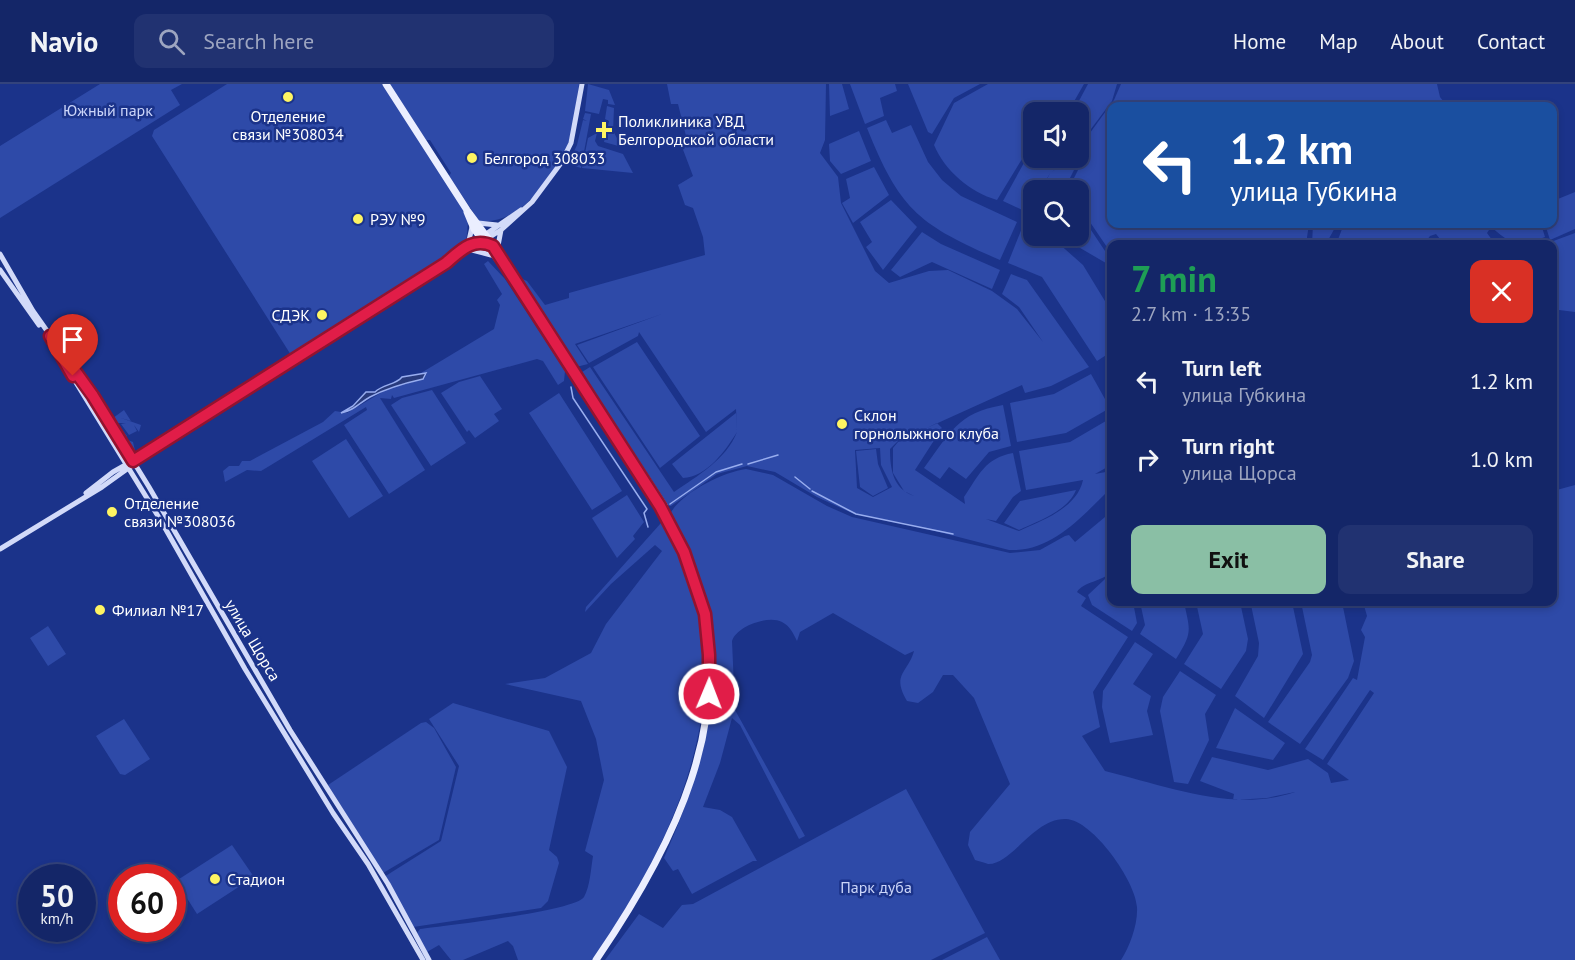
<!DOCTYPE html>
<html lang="en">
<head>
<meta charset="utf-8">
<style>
	:root { --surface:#142668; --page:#213271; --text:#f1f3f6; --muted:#9da5c0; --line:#33437c; --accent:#8abfa5 }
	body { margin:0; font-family:"PT Sans",sans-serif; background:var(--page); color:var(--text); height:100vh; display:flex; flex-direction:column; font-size:22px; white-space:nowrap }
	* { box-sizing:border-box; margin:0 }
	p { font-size:20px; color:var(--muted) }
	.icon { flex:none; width:33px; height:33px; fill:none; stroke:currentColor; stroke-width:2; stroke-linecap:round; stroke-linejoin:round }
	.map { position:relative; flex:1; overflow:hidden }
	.panel { position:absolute; left:1107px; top:156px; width:450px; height:366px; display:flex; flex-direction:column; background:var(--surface); border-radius:12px; box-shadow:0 3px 9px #0003,0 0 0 2px var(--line) }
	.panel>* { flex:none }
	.top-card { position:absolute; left:1107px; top:18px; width:450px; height:126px; border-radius:12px; box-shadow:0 3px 9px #0003,0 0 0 2px var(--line); background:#1a4fa0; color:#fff; overflow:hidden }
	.fabs { position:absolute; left:1023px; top:18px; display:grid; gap:12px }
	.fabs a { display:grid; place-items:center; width:66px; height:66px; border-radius:12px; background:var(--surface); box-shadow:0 3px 9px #0003,0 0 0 2px var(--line); font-size:30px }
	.speed { position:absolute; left:18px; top:780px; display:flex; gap:12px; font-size:30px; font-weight:700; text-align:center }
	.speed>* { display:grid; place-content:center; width:78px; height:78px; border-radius:50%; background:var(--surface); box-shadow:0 3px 9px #0003,0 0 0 2px var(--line); line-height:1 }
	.speed small { font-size:15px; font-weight:400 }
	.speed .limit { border:9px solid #d22; background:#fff; color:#111 }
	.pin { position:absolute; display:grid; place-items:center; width:51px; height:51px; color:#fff; margin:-62px -26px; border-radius:50% 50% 50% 0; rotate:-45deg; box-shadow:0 0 6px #0007 }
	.pin .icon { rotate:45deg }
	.me { position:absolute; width:66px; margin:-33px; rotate:1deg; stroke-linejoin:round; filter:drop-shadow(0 0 4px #0008) }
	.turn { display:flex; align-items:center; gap:21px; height:126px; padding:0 24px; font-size:27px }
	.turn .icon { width:78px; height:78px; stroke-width:2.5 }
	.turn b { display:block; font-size:42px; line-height:51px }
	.round { display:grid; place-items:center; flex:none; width:63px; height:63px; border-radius:12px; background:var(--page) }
	.overview { display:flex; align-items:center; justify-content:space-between; height:102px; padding:0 24px }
	h1 { font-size:36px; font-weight:600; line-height:45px; color:#1e9e55 }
	.cta { display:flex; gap:12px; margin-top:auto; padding:12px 24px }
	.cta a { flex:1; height:69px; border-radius:12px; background:var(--accent); color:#111; font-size:24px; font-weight:600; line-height:69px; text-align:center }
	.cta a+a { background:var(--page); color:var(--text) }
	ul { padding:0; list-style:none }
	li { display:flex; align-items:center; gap:18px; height:78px; padding:0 24px }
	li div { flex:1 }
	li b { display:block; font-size:22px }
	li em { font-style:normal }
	header { display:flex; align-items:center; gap:36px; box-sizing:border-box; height:84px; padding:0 30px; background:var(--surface); border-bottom:2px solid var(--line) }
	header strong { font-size:28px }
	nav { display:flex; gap:33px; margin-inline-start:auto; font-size:21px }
	.search { width:420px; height:54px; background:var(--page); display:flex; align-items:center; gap:15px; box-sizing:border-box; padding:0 21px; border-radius:12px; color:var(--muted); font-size:22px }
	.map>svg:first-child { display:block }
	.green { fill:#2e4aa8; fill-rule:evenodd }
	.water { fill:#283a7c; stroke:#98adef; stroke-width:1.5 }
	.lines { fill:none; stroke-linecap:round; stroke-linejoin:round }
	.stream { stroke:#98adef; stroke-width:1.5 }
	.secondary { stroke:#d2daf9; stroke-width:5 }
	.primary { stroke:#ebeeff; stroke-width:7 }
	.route-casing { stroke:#92132f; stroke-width:15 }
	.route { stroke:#e11d48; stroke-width:10 }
	.poi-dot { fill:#fef462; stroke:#1b338a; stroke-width:2 }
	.labels { text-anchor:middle; stroke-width:5; stroke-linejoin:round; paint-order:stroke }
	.park-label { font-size:16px; fill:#cbd5f9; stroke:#1b338a }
	.poi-label { font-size:16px; fill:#fff; stroke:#1b338a; text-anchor:start }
	.street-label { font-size:16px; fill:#fff; stroke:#1b338a }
</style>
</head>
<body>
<header>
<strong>Navio</strong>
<div class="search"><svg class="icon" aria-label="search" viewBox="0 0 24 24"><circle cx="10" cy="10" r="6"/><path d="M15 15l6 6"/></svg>Search here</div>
<nav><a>Home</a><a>Map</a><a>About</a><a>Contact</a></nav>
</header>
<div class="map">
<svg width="1575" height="876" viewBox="0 0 1575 876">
	<rect width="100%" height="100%" fill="#1b338a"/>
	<path class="green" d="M 100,0 L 182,0 L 171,6 L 180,21 L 0,134 L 0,62 Z
		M 227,0 L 382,0 L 465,128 L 468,138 L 466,159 L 291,271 L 152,52 L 154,46 Z
		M 390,0 L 579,0 C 576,19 575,42 568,60 C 554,93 520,142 479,137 L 449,92 L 451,89 L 430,56 L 426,56 Z
		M 588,0 L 609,6 L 615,21 L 608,20 L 608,16 L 603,15 L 599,30 L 585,27 Z
		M 667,0 L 826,0 L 825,56 L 820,69 L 838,93 L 841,119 L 875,187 L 889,199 L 929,187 L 948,186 L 992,207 L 1017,225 L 1043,258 L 1019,223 L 1002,210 L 1011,190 L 1027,196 L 1089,283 L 1051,302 L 1025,309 L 1022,301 L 898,357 L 890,365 C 890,385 893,405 914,412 L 904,407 L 893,389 L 893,364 L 898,358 L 937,339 L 942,344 L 915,386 L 965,420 L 964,413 C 979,391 985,374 1013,369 L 1021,407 L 1013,413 L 996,437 L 986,435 L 1019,447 C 1043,436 1077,424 1083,396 L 1026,406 L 1019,367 L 1070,358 L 1111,334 L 1111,381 L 1095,390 L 1111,387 L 1111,404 C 1082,432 1053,468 1009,466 L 904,439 L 854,430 L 817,413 L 775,388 L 747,382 L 717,390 L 671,422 L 663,421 L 582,297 L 582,288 L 590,283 L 674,408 C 697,392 726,376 737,348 C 726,366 707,393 683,394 L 672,380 L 736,329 L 737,346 L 736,325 L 706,348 L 639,248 L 638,252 L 589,279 L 577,261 L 662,230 L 575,260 L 588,280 L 576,283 L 519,196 L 520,194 L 527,197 L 545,221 L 569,214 L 569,209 L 705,171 L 703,153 L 693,124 L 685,121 L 678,101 L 693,92 L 682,63 L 688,60 L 678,20 L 671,20 ZM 880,364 L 881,381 L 892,403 L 873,413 L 857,404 L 855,366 Z
		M 829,0 L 842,0 L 849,25 L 830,32 Z
		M 850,0 L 895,0 L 897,7 L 880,14 L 884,32 L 865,40 Z
		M 908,0 L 980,0 L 954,14 L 932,50 L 928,48 Z
		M 988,0 L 1084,0 L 1068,28 L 1034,28 L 1033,63 L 1022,75 L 997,116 C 970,108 945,87 934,61 L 954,19 Z
		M 1088,0 L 1117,0 L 1112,17 L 1079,61 L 1078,28 L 1073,28 Z
		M 1121,0 L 1437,0 L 1440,13 L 1447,22 L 1112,22 L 1112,140 L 1309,140 L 1306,160 L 1112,160 L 1111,169 L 1079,122 L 1078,106 L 1068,106 L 1085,72 L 1080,74 L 1064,106 L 1046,106 L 1044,100 L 1050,89 L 1042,106 L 1034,106 L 1033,131 L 1003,117 L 1025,77 L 1033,68 L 1034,74 L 1067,74 L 1052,88 L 1069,74 L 1078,74 L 1079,64 L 1114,16 Z
		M 607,22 L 614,24 L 613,47 L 622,63 L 604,58 L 609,37 L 605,35 Z
		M 585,29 L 591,30 L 581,84 L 568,80 L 577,61 L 583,36 L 587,37 L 583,35 Z
		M 886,36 L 892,49 L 911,41 L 928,78 L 942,96 L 961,112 L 1017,138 L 1000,176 C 920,141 900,127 867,44 Z
		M 859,47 L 871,77 L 841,90 L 830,77 L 829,60 Z
		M 597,49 L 595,57 L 598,62 L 623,70 L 633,89 L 582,84 L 588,54 Z
		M 874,83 L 889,111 L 853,139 L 842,119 L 850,114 L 846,95 Z
		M 1575,108 L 1575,145 L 1550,156 L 1545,140 L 1552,140 L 1553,117 Z
		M 891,116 L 917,143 L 883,186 L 866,163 L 872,158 L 860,138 Z
		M 1079,128 L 1111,176 L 1111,182 L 1075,161 L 1066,152 L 1078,152 Z
		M 1024,139 L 1033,143 L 1034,152 L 1051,152 L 1058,156 L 1057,158 L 1083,181 L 1111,227 L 1111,268 L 1097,277 L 1042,193 L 1008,179 Z
		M 1313,140 L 1337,140 L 1326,160 L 1312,160 Z
		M 1344,140 L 1541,140 L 1545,153 C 1516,164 1514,162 1491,143 L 1487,149 L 1495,160 L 1501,160 L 1444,160 L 1436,150 L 1430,152 L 1424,160 L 1341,160 L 1337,158 Z
		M 922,148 L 941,160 L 1000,186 L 992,205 L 932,178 L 900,193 L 891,186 Z
		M 1575,149 L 1575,228 L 1559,226 L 1558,210 L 1555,210 L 1553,248 L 1552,160 L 1548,159 Z
		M 488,177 L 505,195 L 565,287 L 564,297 L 558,301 L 543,277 L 537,275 L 394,314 L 392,311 L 391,315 L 380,314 L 425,386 L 389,410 L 344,341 L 367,326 L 366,323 L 271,381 L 261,387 L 247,386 L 225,398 L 223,387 L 229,382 L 239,382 L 242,377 L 250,377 L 323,338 L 335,327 L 347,329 L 389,304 L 424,295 L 427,289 L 421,289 L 494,245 L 500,221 L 497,216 L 502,210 L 484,180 Z
		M 637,258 L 700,352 L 660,384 L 593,283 Z
		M 1091,290 L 1110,324 L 1066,349 L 1017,358 L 1010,319 L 1054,310 Z
		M 480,292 L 502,325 L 494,330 L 499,337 L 475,354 L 469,346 L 467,348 L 441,309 L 459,298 Z
		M 432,306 L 466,359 L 431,382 L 391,321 L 402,314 Z
		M 559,309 L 622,407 L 592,426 L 529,329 Z
		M 1003,321 L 1011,362 L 989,368 L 966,395 L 949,383 L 940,395 L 924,384 C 950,349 957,329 1003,321 Z
		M 124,326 L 131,337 L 121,334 L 141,341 L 139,348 L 134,341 L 137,347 L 129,351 L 121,340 L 126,339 L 117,339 L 127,352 L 125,355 L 133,358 L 136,371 L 106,331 L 114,338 L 113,334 Z
		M 346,355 L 383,412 L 349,434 L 312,377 Z
		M 876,365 L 878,380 L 888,404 L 873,412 L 860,403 L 856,367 Z
		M 746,385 L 773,391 L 827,422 L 852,433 L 1010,469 L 1040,466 L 1065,452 L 1069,451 L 1075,458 L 1111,428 L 1111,488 C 1102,498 1084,497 1077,508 L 1086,514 L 1081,522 L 1128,553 L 1093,608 L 1100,643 L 1082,652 L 1105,687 C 1167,702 1233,729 1295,708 L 1267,714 L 1233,716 L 1234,710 L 1200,697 L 1212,673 L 1268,686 L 1308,675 L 1328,689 L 1331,699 L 1349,696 L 1327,680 L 1374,609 L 1370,606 L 1323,676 L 1305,665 L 1353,594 L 1357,596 L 1365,553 L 1361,546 L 1367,532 L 1363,518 L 1552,518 L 1553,407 L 1575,401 L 1575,876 L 1121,876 C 1130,862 1138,840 1137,823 C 1136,798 1093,736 1066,735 C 1033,734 1012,781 988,780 C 985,779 979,777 975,776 L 968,761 L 970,748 L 1010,700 L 974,614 L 953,591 L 943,591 L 933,608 L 918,619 L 907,617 C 891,590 908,589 914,567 L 905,571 L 833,529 L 800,548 L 797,557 C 793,549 790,542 782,538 C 768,531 737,542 732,557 L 735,626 L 805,752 L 799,755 L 740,641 L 732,634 L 720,679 L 703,723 L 720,726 L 732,733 L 757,777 L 753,777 L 692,810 L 678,785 L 673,787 L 664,774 C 697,698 729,608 706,524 C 703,514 701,503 697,493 C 689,473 673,451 670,430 C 681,409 723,388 746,385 Z
		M 1076,406 C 1068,427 1038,437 1019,446 L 1004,439 L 1020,417 Z
		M 627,411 L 644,438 L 633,452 L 635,455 L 617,474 L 592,434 Z
		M 661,439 L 666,440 C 682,469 697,500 702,533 C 721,658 661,777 592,876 L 518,876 L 513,862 L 508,857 L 463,876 L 451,876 L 439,861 L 427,868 L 417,849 L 420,845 C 443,842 576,827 584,813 C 590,803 591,784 593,772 L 585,767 L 604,696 L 596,655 L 581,617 L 505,600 L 545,594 L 591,569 L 606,540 L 662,467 L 655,461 L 611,500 L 585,528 L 586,523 Z
		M 1111,494 L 1112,518 L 1133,518 L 1137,539 L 1132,547 L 1092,521 L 1088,511 L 1105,495 Z
		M 1140,518 L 1184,518 C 1190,547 1193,548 1176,575 L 1140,550 L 1145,541 Z
		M 1196,518 L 1240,518 L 1248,555 L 1246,567 L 1221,605 L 1184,580 L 1203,550 Z
		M 1266,518 L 1292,518 L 1303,570 L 1264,634 L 1235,612 L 1258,572 L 1259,559 L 1251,521 Z
		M 1301,518 L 1342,518 L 1354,577 L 1348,594 L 1300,660 L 1268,638 L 1310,578 L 1312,571 Z
		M 48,542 L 66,570 L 48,582 L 30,554 Z
		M 1135,558 L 1153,570 L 1133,600 L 1151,612 L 1147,627 L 1153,651 L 1110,659 L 1102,623 L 1103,607 Z
		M 1180,587 L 1216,611 L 1205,630 L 1209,656 L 1188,700 L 1174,698 L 1160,627 L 1163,613 Z
		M 453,619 L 549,647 L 567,683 L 549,766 L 557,773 L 559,779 L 548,817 L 541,824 L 413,843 L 384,793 L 441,757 L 459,682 L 429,635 Z
		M 1235,624 L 1285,659 L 1273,676 L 1216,664 Z
		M 124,635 L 150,675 L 125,691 L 120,690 L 96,652 Z
		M 426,638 L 434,644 L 456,683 L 439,756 L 383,789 L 328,701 L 421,639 Z
		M 906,705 L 985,849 L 931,876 L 605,876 L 639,830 L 663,844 L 682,821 L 693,820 Z
		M 232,761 L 254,793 L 197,830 L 176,797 Z
		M 987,853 L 1000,876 L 942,876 Z"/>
	<path class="water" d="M 426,289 L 423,295 C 405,299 387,304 370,313 C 359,319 354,327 341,329 L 353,322 L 366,308 L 375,308 C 383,300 396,301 402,293 Z"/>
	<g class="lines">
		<path class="stream" d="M 585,295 L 667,421
			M 571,303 L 573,314 L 647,425 L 644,429 L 648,443
			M 748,380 L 778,371
			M 795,393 L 810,405
			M 812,407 L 856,430 L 953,450
			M 670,420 L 716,388 L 742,380"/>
		<path class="secondary" d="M 478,139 L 497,141
			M 468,161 L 472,143
			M 472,166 L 491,171
			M 497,167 L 501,146
			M 0,170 L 33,227 L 93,312 L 149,403 L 290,646 L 388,800 L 429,876
			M 454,172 L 521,126
			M 0,186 L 39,241
			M 48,253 L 161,437 L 245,585 L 333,729 L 368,780 L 423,876
			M 86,409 L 113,388 L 143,371
			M 0,465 L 102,403 L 169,355 L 300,271 L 501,146 L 532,118 L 561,79 L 571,59 L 582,0"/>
		<path class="primary" d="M 386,0 L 467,126 L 496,165 L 506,185 C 541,240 576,295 612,349 C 643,396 677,442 695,495 C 741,632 672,765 596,876
			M 467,128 L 474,145 L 502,181"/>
	</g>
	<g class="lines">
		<g class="route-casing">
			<path id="route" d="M 73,292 L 50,252 L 93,312 L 133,377 L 446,179 C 461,166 473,153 493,162 L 660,422 L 684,468 L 705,530 L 709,571 L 709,610"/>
		</g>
		<use href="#route" class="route"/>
	</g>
	<g class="poi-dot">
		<circle cx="288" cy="13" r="6"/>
		<path d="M601 37h6v6h6v6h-6v6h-6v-6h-6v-6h6z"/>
		<circle cx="472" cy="74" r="6"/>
		<circle cx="358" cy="135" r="6"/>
		<circle cx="322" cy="231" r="6"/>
		<circle cx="842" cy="340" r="6"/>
		<circle cx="112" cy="428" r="6"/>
		<circle cx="100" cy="526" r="6"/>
		<circle cx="215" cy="795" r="6"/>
	</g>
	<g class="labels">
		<g class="park-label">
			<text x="108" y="32">Южный парк</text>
			<text x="876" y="809">Парк дуба</text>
		</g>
		<g class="poi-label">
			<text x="288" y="38" text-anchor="middle">Отделение<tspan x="288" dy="18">связи №308034</tspan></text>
			<text x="618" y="43">Поликлиника УВД<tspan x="618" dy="18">Белгородской области</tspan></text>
			<text x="484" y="80">Белгород 308033</text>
			<text x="370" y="141">РЭУ №9</text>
			<text x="310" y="237" text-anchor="end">СДЭК</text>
			<text x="854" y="337">Склон<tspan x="854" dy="18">горнолыжного клуба</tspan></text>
			<text x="124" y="425">Отделение<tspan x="124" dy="18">связи №308036</tspan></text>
			<text x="112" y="532">Филиал №17</text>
			<text x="227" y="801">Cтадион</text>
		</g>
		<g class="street-label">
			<text transform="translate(253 556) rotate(59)" y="6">улица Щорса</text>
		</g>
	</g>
</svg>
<div class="fabs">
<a><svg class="icon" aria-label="sound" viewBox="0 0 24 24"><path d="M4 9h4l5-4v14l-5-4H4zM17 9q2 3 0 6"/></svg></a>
<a><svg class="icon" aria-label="search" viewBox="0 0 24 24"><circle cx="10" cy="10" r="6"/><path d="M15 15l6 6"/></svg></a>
</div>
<div class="speed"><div>50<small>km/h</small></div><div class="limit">60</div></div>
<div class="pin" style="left:73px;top:292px;background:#d93025"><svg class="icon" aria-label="arrive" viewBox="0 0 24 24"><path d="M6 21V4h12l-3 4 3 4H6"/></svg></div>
<svg class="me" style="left:709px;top:610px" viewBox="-20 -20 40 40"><circle r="17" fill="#e11d48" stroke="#fff" stroke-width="3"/><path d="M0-11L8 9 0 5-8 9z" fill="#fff"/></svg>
<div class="top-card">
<div class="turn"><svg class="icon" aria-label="left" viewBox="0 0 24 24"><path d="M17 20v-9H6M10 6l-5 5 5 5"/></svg><div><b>1.2 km</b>улица Губкина</div></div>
</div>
<section class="panel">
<div class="overview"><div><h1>7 min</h1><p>2.7 km · 13:35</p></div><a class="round" style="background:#d93025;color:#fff"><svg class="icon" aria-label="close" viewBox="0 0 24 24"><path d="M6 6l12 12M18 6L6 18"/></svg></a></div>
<ul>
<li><svg class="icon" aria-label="left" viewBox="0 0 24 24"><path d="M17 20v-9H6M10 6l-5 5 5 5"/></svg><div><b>Turn left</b><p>улица Губкина</p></div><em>1.2 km</em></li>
<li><svg class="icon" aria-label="right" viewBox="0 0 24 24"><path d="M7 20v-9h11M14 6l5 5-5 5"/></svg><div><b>Turn right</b><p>улица Щорса</p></div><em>1.0 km</em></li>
</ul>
<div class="cta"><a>Exit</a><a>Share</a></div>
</section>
</div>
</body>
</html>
